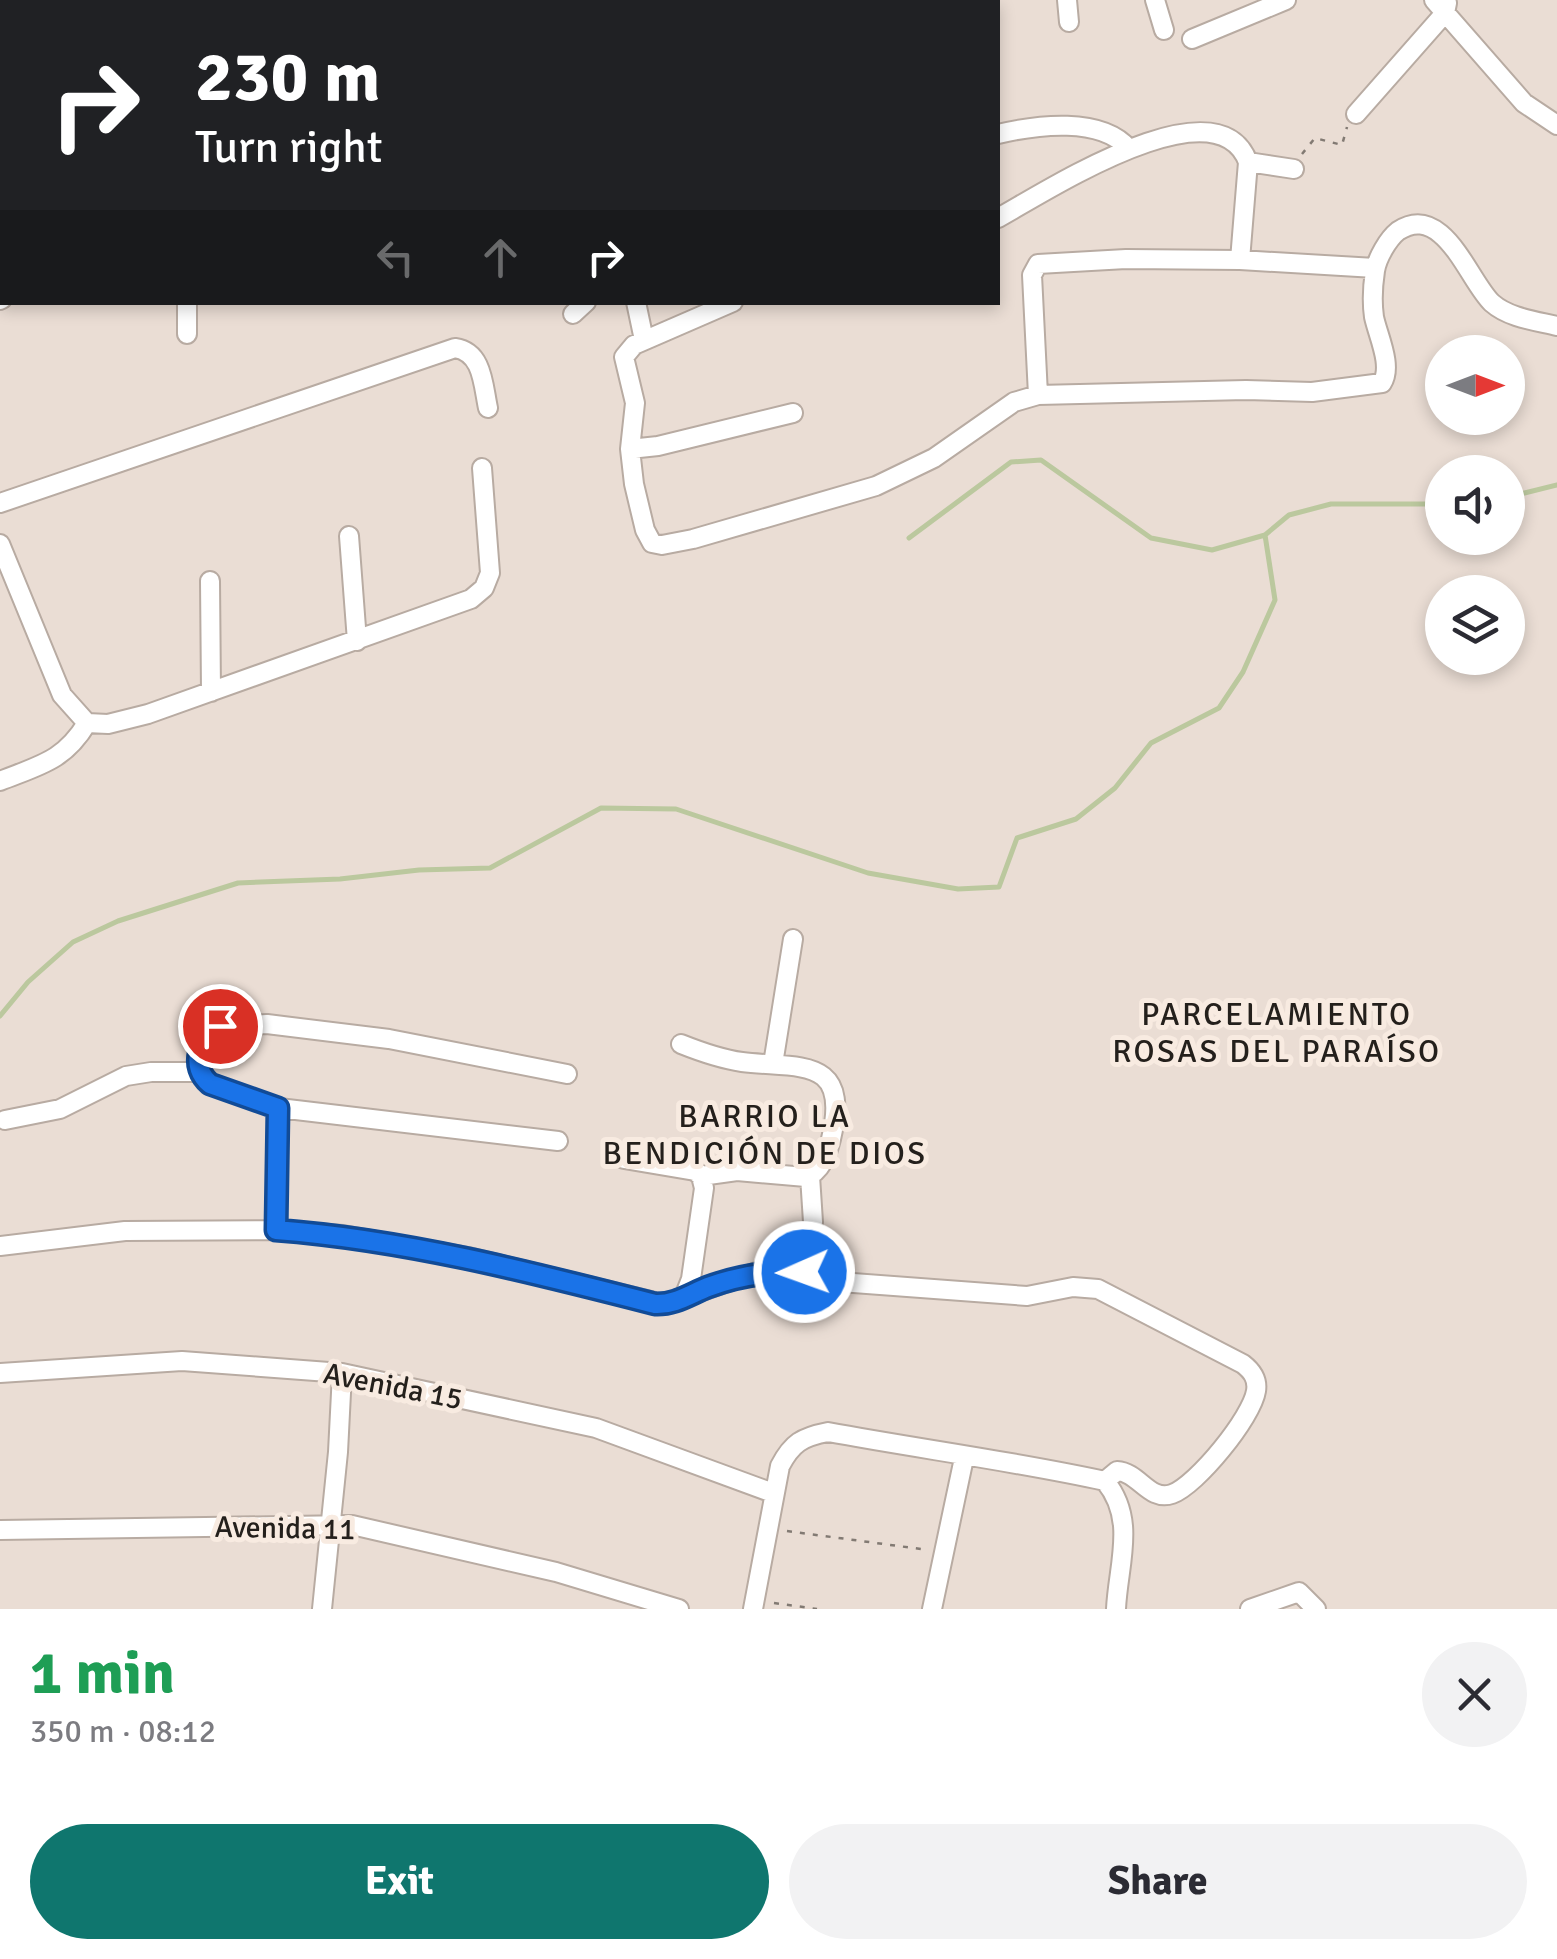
<!DOCTYPE html>
<html lang="en">
<head>
<meta charset="utf-8">
<style>
	:root { --surface:#fff; --page:#f2f2f3; --text:#2b2b33; --muted:#7c7c81; --accent:#0f766e }
	body { margin:0; font-family:Signika,sans-serif; background:var(--page); color:var(--text); height:100vh; display:flex; flex-direction:column; font-size:38px; white-space:nowrap }
	* { box-sizing:border-box; margin:0 }
	p { font-size:32px; color:var(--muted) }
	.icon { flex:none; width:55px; height:55px; fill:none; stroke:currentColor; stroke-width:2; stroke-linecap:round; stroke-linejoin:round }
	.map { position:relative; height:1609px; overflow:hidden }
	.side { display:flex; flex-direction:column; background:var(--surface); flex:1 }
	.side>* { flex:none }
	.top-card { position:absolute; left:0px; top:0px; width:1000px; height:305px; box-shadow:0 5px 15px #0003; background:#202124; color:#fff; overflow:hidden }
	.needle { width:65px; rotate:90deg }
	.fabs { position:absolute; left:1425px; top:335px; display:grid; gap:20px }
	.fabs a { display:grid; place-items:center; width:100px; height:100px; border-radius:50%; background:var(--surface); box-shadow:0 5px 15px #0003; font-size:50px }
	.pin { position:absolute; display:grid; place-items:center; width:85px; height:85px; color:#fff; margin:-42px; border:5px solid #fff; border-radius:50%; box-shadow:0 2px 10px #0007 }
	.me { position:absolute; width:110px; margin:-55px; rotate:268deg; stroke-linejoin:round; filter:drop-shadow(0 0 8px #0008) }
	.turn { display:flex; align-items:center; gap:35px; height:210px; padding:0 30px; font-size:45px }
	.turn .icon { width:130px; height:130px; stroke-width:2.5 }
	.turn b { display:block; font-size:70px; line-height:85px }
	.lanes { display:flex; align-items:center; height:95px; padding:0 30px; background:#0003; justify-content:center; gap:50px; direction:ltr }
	.lanes .off { opacity:.35 }
	.round { display:grid; place-items:center; flex:none; width:105px; height:105px; border-radius:52px; background:var(--page) }
	.head { display:flex; align-items:center; justify-content:space-between; height:170px; padding:0 30px }
	h1 { font-size:60px; font-weight:700; line-height:75px; color:#1e9e55 }
	.button { display:flex; gap:20px; margin-top:auto; padding:20px 30px }
	.button a { flex:1; height:115px; border-radius:60px; background:var(--accent); color:#fff; font-size:40px; font-weight:700; line-height:115px; text-align:center }
	.button a+a { background:var(--page); color:var(--text) }
	.map>svg:first-child { display:block }
	.lines { fill:none; stroke-linecap:round; stroke-linejoin:round }
	.stream { stroke:#bbc89e; stroke-width:5 }
	.minor-casing { stroke:#b8aba2; stroke-width:22 }
	.major-casing { stroke:#fff; stroke-width:28 }
	.path { stroke:#827a73; stroke-width:2.5; stroke-dasharray:5 8; stroke-linecap:butt }
	.minor { stroke:#fff; stroke-width:18 }
	.major { stroke:#ffddd9; stroke-width:22 }
	.route-casing { stroke:#114b97; stroke-width:25 }
	.route { stroke:#1a73e8; stroke-width:18 }
	.labels { text-anchor:middle; stroke-width:10; stroke-linejoin:round; paint-order:stroke }
	.street-label { font-size:30px; fill:#24201c; stroke:#f8ebe1 }
	.neighbourhood-label { font-size:32px; letter-spacing:2.5px; fill:#24201c; stroke:#f8ebe1 }
</style>
</head>
<body>
<div class="map">
<svg width="1557" height="1609" viewBox="0 0 1557 1609">
	<rect width="100%" height="100%" fill="#eaddd4"/>
	<g class="lines">
		<path class="stream" d="M 1508,497 L 1557,485
			M 909,538 L 1011,462 L 1041,460 L 1151,538 L 1212,550 L 1265,535 L 1289,515 L 1331,504 L 1442,504
			M 0,1016 L 28,982 L 73,942 L 118,921 L 238,883 L 340,879 L 419,870 L 490,868 L 601,808 L 676,809 L 868,873 L 958,889 L 999,887 L 1017,838 L 1076,819 L 1115,788 L 1151,743 L 1219,708 L 1243,672 L 1275,600 L 1265,535"/>
		<g class="minor-casing">
			<path id="minor" d="M 970,0 L 971,2
				M 1067,0 L 1069,22
				M 1155,0 L 1164,30
				M 1434,0 L 1524,103 L 1557,125
				M 608,2 L 610,0
				M 1192,39 L 1286,0
				M 1356,114 L 1445,13 L 1447,3
				M 998,134 C 1036,125 1101,116 1129,149
				M 1248,162 L 1294,169
				M 998,218 C 1044,193 1217,79 1248,162
				M 1240,260 L 1248,162
				M 0,300 L 2,299
				M 187,302 L 187,334
				M 636,302 L 644,340
				M 733,302 L 634,345 L 624,357 L 635,403 L 630,449 L 634,484 L 645,530 L 652,543 L 662,545 L 693,539 L 876,486 L 934,458 L 1014,402 L 1038,395 L 1246,390 L 1312,392 L 1382,383 C 1393,366 1378,336 1374,317 C 1372,303 1373,284 1375,271 C 1377,258 1388,239 1398,231 C 1444,201 1469,282 1492,303 C 1509,318 1536,321 1557,326
				M 573,314 L 586,302
				M 1038,395 L 1032,275 L 1038,264 L 1126,259 L 1240,260 L 1375,268
				M 630,449 L 658,446 L 793,413
				M 0,503 L 455,348 C 483,352 483,385 488,408
				M 349,536 L 357,641
				M 0,544 L 62,695 L 87,723 L 108,724 L 148,714 L 471,599 L 484,588 L 490,573 L 482,468
				M 210,581 L 211,692
				M 0,781 C 40,765 64,761 87,723
				M 773,1064 L 793,939
				M 5,1120 L 60,1109 L 126,1076 L 151,1072 L 199,1072
				M 558,1141 L 279,1108 L 210,1084 L 199,1072 L 197,1060 L 204,1041 L 220,1027 L 267,1024 L 389,1039 L 567,1074
				M 624,1159 L 695,1171 L 701,1176 L 737,1171 L 806,1177 C 821,1172 827,1155 831,1139 C 851,1055 799,1069 742,1062 C 721,1059 701,1052 681,1044
				M 810,1176 L 813,1222 L 803,1266 L 806,1275 L 813,1280 L 1027,1296 L 1073,1287 L 1098,1289 L 1243,1364 C 1252,1371 1258,1379 1256,1391 C 1252,1417 1197,1485 1172,1494 C 1149,1502 1139,1472 1117,1471 L 1105,1481
				M 276,1230 L 279,1108
				M 0,1246 L 125,1231 L 276,1230 L 343,1235 L 468,1257 L 663,1304 L 757,1272 L 804,1271
				M 684,1297 L 691,1279 L 704,1188 L 701,1176
				M 0,1373 L 182,1361 L 342,1373 L 596,1428 L 773,1493
				M 1105,1481 C 1137,1520 1118,1564 1116,1609
				M 0,1530 L 352,1525 L 556,1572 L 679,1609
				M 322,1609 L 338,1452 L 342,1373
				M 753,1609 L 780,1466 C 792,1443 802,1437 828,1432 C 920,1449 1013,1461 1105,1481
				M 932,1609 L 964,1458
				M 1250,1609 L 1299,1592 L 1316,1609"/>
		</g>
		<g class="major-casing">
			<path id="major" d="M 212,2 L 219,0
				M 351,2 L 358,0
				M 0,76 L 2,75
				M 0,125 L 2,124"/>
		</g>
		<path class="path" d="M 177,0 L 178,2
			M 1302,154 L 1315,138 L 1342,145 L 1347,127
			M 787,1531 L 928,1550
			M 774,1603 L 817,1609"/>
		<use href="#minor" class="minor"/>
		<use href="#major" class="major"/>
	</g>
	<g class="lines">
		<g class="route-casing">
			<path id="route" d="M 220,1026 C 199,1039 189,1066 210,1084 L 278,1108 L 276,1230 C 406,1240 530,1272 655,1304 C 675,1305 690,1294 708,1287 C 740,1275 770,1271 804,1272"/>
		</g>
		<use href="#route" class="route"/>
	</g>
	<g class="labels">
		<g class="street-label">
			<text transform="translate(393 1386) rotate(11)" y="10">Avenida 15</text>
			<text transform="translate(285 1528) rotate(1)" y="10">Avenida 11</text>
		</g>
		<g class="neighbourhood-label">
			<text x="1277" y="1025">PARCELAMIENTO<tspan x="1277" dy="37">ROSAS DEL PARAÍSO</tspan></text>
			<text x="765" y="1127">BARRIO LA<tspan x="765" dy="37">BENDICIÓN DE DIOS</tspan></text>
		</g>
	</g>
</svg>
<div class="fabs">
<a><svg class="needle" viewBox="-14 -14 28 28"><path d="M0-13l5 13h-10z" fill="#e53935"/><path d="M0 13l5-13h-10z" fill="#7c7c81"/></svg></a>
<a><svg class="icon" aria-label="sound" viewBox="0 0 24 24"><path d="M4 9h4l5-4v14l-5-4H4zM17 9q2 3 0 6"/></svg></a>
<a><svg class="icon" aria-label="layers" viewBox="0 0 24 24"><path d="M12 4l9 5-9 5-9-5zM3 14l9 5 9-5"/></svg></a>
</div>
<div class="pin" style="left:220px;top:1026px;background:#d93025"><svg class="icon" aria-label="arrive" viewBox="0 0 24 24"><path d="M6 21V4h12l-3 4 3 4H6"/></svg></div>
<svg class="me" style="left:804px;top:1272px" viewBox="-20 -20 40 40"><circle r="17" fill="#1a73e8" stroke="#fff" stroke-width="3"/><path d="M0-11L8 9 0 5-8 9z" fill="#fff"/></svg>
<div class="top-card">
<div class="turn"><svg class="icon" aria-label="right" viewBox="0 0 24 24"><path d="M7 20v-9h11M14 6l5 5-5 5"/></svg><div><b>230 m</b>Turn right</div></div>
<div class="lanes"><svg class="icon off" aria-label="left" viewBox="0 0 24 24"><path d="M17 20v-9H6M10 6l-5 5 5 5"/></svg><svg class="icon off" aria-label="ahead" viewBox="0 0 24 24"><path d="M12 20V5M6 11l6-6 6 6"/></svg><svg class="icon" aria-label="right" viewBox="0 0 24 24"><path d="M7 20v-9h11M14 6l5 5-5 5"/></svg></div>
</div>
</div>
<section class="side">
<div class="head"><div><h1>1 min</h1><p>350 m · 08:12</p></div><a class="round"><svg class="icon" aria-label="close" viewBox="0 0 24 24"><path d="M6 6l12 12M18 6L6 18"/></svg></a></div>
<div class="button"><a>Exit</a><a>Share</a></div>
</section>
</body>
</html>
